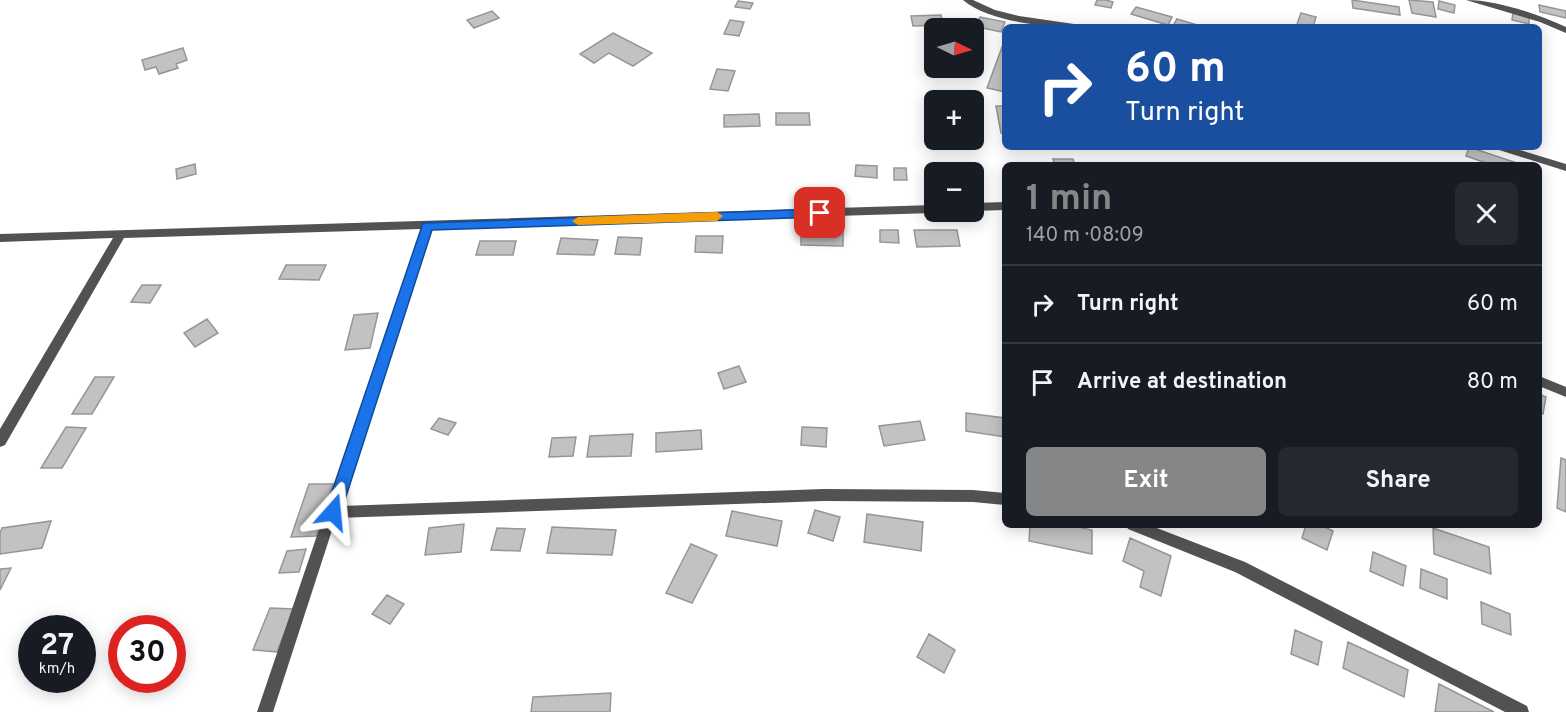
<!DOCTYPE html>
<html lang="en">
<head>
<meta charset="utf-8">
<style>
	:root { --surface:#171b24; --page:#242831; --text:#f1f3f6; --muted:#9ea1a6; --line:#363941; --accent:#858687 }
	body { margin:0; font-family:Overpass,sans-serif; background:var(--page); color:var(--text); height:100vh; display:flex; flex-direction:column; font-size:22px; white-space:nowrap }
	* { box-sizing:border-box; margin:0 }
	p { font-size:20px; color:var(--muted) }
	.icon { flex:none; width:33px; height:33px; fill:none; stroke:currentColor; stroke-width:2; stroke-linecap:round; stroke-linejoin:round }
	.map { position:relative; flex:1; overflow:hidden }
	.drawer { position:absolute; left:1002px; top:162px; width:540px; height:366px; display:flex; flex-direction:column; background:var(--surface); border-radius:9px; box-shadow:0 3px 15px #0003 }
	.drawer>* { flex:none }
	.banner { position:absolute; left:1002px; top:24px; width:540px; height:126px; border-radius:9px; box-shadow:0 3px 15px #0003; background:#1a4fa0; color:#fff; overflow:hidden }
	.needle { width:39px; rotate:95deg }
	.controls { position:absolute; left:924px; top:18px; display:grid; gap:12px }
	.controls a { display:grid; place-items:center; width:60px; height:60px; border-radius:9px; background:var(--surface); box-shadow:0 3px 15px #0003; font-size:30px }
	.speed { position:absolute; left:18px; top:615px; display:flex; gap:12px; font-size:30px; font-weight:700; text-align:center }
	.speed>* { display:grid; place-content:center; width:78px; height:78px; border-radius:50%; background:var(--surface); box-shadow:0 3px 15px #0003; line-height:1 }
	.speed small { font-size:15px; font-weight:400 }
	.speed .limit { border:9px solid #d22; background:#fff; color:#111 }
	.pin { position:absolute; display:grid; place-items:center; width:51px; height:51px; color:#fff; margin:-26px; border-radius:12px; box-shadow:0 3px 9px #0006 }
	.me { position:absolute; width:66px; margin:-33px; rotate:18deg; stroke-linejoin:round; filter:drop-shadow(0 0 4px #0008) }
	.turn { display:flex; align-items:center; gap:21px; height:126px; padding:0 24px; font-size:27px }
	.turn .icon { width:78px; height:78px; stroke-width:2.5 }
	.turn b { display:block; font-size:42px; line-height:51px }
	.round { display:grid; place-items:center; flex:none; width:63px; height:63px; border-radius:9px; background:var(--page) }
	.headline { display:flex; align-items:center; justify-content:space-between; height:102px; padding:0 24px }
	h1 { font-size:36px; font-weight:700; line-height:45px; color:var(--accent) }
	.action { display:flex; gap:12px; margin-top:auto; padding:12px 24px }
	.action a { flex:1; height:69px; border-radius:9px; background:var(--accent); color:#fff; font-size:24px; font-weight:700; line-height:69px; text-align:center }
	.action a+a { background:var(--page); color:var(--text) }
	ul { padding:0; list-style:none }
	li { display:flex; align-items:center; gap:18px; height:78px; padding:0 24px; border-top:2px solid var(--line) }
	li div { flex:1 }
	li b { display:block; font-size:22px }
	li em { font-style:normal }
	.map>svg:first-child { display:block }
	.building { fill:#c2c2c2; stroke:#969696; stroke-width:1.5 }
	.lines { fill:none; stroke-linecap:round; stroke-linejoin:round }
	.street { fill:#525252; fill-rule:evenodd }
	.route { fill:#1a73e8; stroke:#114b97; stroke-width:1.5 }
	.slow { fill:#f59e0b }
</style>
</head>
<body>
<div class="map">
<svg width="1566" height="712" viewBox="0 0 1566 712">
	<rect width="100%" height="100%" fill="#fff"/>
	<path class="building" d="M 1097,0 L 1106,0 L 1113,2 L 1111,8 L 1095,5 Z
		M 1352,0 L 1399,7 L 1400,15 L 1353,8 Z
		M 1409,0 L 1433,2 L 1436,17 L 1412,13 Z
		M 738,1 L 753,3 L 750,9 L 735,7 Z
		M 1439,1 L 1455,5 L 1454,13 L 1438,9 Z
		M 1539,5 L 1566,11 L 1566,18 L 1540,12 Z
		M 1136,7 L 1172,17 L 1168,25 L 1131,14 Z
		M 492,11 L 499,18 L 474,28 L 467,20 Z
		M 1301,13 L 1316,17 L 1313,27 L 1296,27 Z
		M 1513,13 L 1529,18 L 1529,24 L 1512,20 Z
		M 941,15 L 943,25 L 913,26 L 911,16 Z
		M 980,17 L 1005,22 L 1001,32 L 977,27 Z
		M 1177,19 L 1204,27 L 1173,26 Z
		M 730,20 L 744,22 L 739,36 L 724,34 Z
		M 613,33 L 652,53 L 633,66 L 609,53 L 594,63 L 580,54 Z
		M 1005,39 L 1005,92 L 987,88 Z
		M 183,48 L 187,60 L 176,64 L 178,68 L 159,74 L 156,67 L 145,70 L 142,60 Z
		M 717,69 L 735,71 L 728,91 L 710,89 Z
		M 996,106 L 1005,106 L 1005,133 L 1001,133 Z
		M 776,113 L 809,113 L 810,125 L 776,125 Z
		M 759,114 L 760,126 L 724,127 L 724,115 Z
		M 1469,147 L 1520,164 L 1520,165 L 1492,165 L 1466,156 Z
		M 1053,159 L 1073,159 L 1075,165 L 1055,165 Z
		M 195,164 L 196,174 L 177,179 L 176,169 Z
		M 856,165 L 877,166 L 877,178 L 855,176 Z
		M 894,168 L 906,168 L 907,180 L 894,180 Z
		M 801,230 L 843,231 L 843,246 L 801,245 Z
		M 880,230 L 898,230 L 899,243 L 880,242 Z
		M 914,230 L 957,230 L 960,246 L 917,247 Z
		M 696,236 L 723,236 L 722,253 L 695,252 Z
		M 618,237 L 642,238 L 640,255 L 615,254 Z
		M 561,238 L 598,240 L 594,255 L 557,254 Z
		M 480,241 L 516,241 L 513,255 L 476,255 Z
		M 286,265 L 326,265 L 319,280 L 279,279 Z
		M 142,285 L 161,285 L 150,303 L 131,302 Z
		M 378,313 L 370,348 L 345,350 L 354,315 Z
		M 207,319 L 218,333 L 195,347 L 184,333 Z
		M 739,366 L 746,382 L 724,389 L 718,373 Z
		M 95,377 L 114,377 L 92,414 L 72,414 Z
		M 1539,394 L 1546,397 L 1543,414 L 1539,412 Z
		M 966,413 L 1005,418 L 1005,437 L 966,431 Z
		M 439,418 L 456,423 L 448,435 L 431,429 Z
		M 920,421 L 925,440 L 884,446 L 879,426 Z
		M 66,427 L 86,428 L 62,468 L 41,468 Z
		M 802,427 L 827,428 L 826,447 L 801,445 Z
		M 701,430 L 702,449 L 656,452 L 656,433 Z
		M 633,434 L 631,456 L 587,457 L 590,436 Z
		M 576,437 L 573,456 L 549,457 L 552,438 Z
		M 1561,458 L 1566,460 L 1566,512 L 1557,508 Z
		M 309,484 L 333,484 L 316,536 L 291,537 Z
		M 815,510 L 840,517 L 833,541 L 808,533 Z
		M 732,511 L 782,521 L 777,546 L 726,536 Z
		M 867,514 L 923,522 L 921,551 L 864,542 Z
		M 51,521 L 42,548 L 0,554 L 0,533 L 2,528 Z
		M 464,524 L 461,552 L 425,555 L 429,528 Z
		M 1030,525 L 1069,525 L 1092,530 L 1092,554 L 1029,541 Z
		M 1306,525 L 1320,525 L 1333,531 L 1327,550 L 1302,538 Z
		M 552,527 L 616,530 L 612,555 L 547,553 Z
		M 497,528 L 525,529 L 520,551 L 491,550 Z
		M 1433,528 L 1489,547 L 1491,574 L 1434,554 Z
		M 1130,538 L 1171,556 L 1161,596 L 1140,587 L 1144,571 L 1123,561 Z
		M 691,544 L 717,555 L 692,603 L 666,593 Z
		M 306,549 L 299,572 L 279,573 L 287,551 Z
		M 1373,552 L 1406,566 L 1403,586 L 1370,571 Z
		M 11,568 L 0,590 L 0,569 Z
		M 1421,569 L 1447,579 L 1447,599 L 1420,588 Z
		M 387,595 L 404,604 L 390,624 L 372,614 Z
		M 1481,602 L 1510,614 L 1511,635 L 1482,624 Z
		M 270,608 L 294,609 L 277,652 L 253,650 Z
		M 1295,630 L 1322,642 L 1318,665 L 1291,654 Z
		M 929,634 L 955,650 L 944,673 L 917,657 Z
		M 1348,642 L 1408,670 L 1404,697 L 1343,668 Z
		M 135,680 L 162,680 L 159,686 L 134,683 Z
		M 1439,684 L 1494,712 L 1435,712 Z
		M 611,693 L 610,712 L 531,712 L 533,697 Z"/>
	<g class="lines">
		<path class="street" d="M 963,0 L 973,0 L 995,10 L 1019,16 L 1074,24 L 1078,27 C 1045,27 989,22 963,0 Z
			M 1466,0 C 1497,0 1537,14 1566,27 L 1566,33 L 1540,22 Z
			M 1494,147 L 1510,147 L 1566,164 L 1566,171 L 1496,149 Z
			M 1005,202 L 1005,210 L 974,211 L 974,203 Z
			M 934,205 L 934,212 L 938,212 L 934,213 L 432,228 L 341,506 L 823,489 L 973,490 L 1005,493 L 1005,505 L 973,502 L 823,501 L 336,518 L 273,712 L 257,712 L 421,229 L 124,238 L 5,445 L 0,447 L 0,429 L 113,238 L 0,242 L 0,234 Z
			M 1539,376 L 1566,387 L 1566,397 L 1539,386 Z
			M 1126,525 L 1149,525 L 1245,562 L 1527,706 L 1529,712 L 1505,712 L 1235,572 L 1128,529 Z"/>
	</g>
	<path class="route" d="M 820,209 L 826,213 L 820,217 L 432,230 L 341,512 L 338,517 L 333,519 L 328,517 L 325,512 L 423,223 Z"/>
	<path class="slow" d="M 717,212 L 723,216 L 717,221 L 578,225 L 572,221 L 578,217 Z"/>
</svg>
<div class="controls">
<a><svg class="needle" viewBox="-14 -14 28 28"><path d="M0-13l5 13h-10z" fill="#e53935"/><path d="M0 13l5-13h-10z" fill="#9ea1a6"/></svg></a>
<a>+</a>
<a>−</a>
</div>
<div class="speed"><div>27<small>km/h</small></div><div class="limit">30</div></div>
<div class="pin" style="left:820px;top:213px;background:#d93025"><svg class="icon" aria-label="arrive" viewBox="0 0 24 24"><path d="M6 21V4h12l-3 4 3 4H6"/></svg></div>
<svg class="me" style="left:333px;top:512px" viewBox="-20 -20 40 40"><path d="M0-17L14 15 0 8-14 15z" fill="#1a73e8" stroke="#fff" stroke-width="4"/></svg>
<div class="banner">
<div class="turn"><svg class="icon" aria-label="right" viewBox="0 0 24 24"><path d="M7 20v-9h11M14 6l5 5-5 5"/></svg><div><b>60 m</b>Turn right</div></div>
</div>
<section class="drawer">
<div class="headline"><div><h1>1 min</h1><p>140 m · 08:09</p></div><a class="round"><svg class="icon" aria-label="close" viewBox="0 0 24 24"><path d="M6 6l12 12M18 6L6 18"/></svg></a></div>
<ul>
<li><svg class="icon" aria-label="right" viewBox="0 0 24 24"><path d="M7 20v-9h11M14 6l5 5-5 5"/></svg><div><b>Turn right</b></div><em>60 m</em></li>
<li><svg class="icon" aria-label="arrive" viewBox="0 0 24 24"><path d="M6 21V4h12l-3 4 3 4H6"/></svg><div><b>Arrive at destination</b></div><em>80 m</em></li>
</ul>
<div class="action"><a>Exit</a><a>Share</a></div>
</section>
</div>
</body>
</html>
